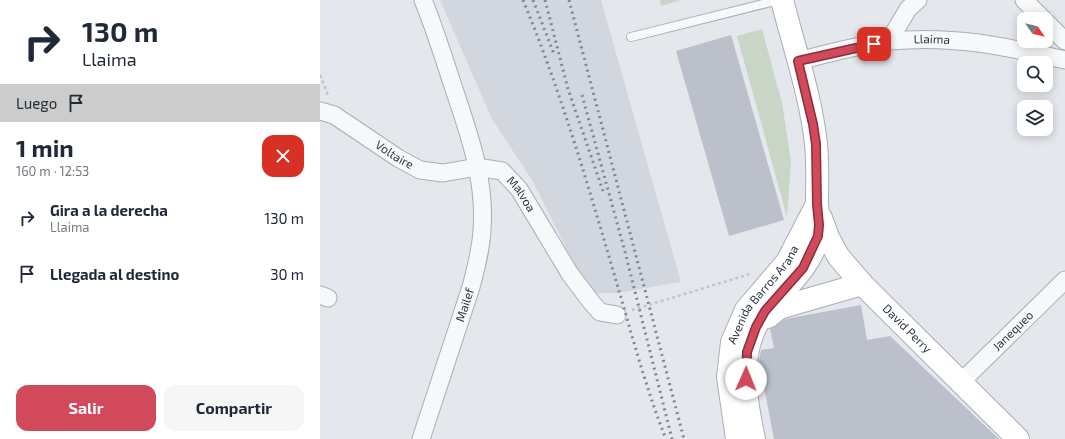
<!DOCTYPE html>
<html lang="es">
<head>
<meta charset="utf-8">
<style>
	:root { --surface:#fff; --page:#f6f6f7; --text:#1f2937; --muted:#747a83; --accent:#d1495b }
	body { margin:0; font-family:"Exo 2",sans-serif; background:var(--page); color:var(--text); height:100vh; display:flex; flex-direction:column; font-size:15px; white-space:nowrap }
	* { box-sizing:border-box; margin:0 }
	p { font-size:13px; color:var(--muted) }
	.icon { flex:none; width:22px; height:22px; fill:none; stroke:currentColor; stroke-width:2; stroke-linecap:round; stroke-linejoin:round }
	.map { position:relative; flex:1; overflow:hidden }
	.drawer { display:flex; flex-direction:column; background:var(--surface); width:320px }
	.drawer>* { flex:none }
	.top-card { background:#fff; color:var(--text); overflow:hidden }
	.needle { width:26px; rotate:124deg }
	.tools { position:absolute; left:697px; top:12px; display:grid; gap:8px }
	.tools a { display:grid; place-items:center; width:36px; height:36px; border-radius:8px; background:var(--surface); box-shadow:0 2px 10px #0003; font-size:20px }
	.pin { position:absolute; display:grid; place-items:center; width:34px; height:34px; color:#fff; margin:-17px; border-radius:8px; box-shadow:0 2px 6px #0006 }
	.me { position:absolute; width:44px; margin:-22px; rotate:1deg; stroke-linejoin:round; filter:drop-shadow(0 0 3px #0008) }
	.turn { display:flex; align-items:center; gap:14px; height:84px; padding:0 16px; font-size:18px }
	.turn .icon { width:52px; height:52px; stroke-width:2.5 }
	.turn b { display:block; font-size:28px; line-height:34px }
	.then { display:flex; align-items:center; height:38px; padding:0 16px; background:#0003; gap:8px; font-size:15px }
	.round { display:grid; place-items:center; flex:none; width:42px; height:42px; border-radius:12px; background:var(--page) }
	.summary { display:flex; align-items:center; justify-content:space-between; height:68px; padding:0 16px }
	h1 { font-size:24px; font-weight:700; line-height:30px }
	.action { display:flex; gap:8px; margin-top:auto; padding:8px 16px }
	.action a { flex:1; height:46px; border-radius:12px; background:var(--accent); color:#fff; font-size:16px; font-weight:700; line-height:46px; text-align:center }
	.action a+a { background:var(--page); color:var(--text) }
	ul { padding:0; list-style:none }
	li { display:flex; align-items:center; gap:12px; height:56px; padding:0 16px }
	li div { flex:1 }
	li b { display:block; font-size:15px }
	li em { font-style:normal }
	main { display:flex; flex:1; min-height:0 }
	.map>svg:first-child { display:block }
	.built { fill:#d2d6de }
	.green { fill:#c9d6c5 }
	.building { fill:#bbc0ca }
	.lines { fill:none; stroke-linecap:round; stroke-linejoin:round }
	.lane-casing { stroke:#a9aeb7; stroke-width:10 }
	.street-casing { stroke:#a9aeb7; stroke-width:19 }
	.secondary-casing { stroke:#a9aeb7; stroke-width:24 }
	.path { stroke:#c2c5cb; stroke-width:2.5; stroke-dasharray:3 3; stroke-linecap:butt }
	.lane { stroke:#f7f8fa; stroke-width:8 }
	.street { stroke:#f7f8fa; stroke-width:17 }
	.secondary { stroke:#fff; stroke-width:22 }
	.rail { stroke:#7d8696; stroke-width:3; stroke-dasharray:2 4; stroke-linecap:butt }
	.route-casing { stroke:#882f3b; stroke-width:10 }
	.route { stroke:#d1495b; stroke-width:7 }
	.labels { text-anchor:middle; stroke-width:3; stroke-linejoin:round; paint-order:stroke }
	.street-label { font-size:12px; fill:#2b3445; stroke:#f4f6f9 }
</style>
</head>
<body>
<main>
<section class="drawer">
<div class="top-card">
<div class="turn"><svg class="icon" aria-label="right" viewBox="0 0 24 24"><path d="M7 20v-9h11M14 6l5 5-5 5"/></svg><div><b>130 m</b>Llaima</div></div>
<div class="then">Luego<svg class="icon" aria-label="arrive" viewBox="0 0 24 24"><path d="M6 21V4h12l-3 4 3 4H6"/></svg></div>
</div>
<div class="summary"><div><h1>1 min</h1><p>160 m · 12:53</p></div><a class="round" style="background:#d93025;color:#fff"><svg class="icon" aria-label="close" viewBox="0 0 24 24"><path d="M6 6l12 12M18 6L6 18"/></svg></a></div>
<ul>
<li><svg class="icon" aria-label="right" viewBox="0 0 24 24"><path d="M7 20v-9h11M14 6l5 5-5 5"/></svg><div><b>Gira a la derecha</b><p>Llaima</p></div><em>130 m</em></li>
<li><svg class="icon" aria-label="arrive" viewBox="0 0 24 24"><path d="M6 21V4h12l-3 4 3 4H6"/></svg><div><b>Llegada al destino</b></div><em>30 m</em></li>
</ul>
<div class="action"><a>Salir</a><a>Compartir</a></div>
</section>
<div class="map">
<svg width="745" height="439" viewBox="0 0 745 439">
	<rect width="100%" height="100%" fill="#e4e7ec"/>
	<path class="built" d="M 120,0 L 281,0 L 361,282 L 297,293 L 269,293 L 212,180 L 172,119 Z"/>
	<path class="green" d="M 340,0 L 361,0 L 341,6 Z
		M 442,29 L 462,103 L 471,161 L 467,217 L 417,36 Z"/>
	<path class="building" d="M 411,35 L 464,220 L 409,236 L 356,51 Z
		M 541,305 L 547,340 L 570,336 L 679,439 L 454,439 L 439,361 L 441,350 L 454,348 L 450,329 L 465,319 Z"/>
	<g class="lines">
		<g class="lane-casing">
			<path id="lane" d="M 311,37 L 459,0"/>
		</g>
		<g class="street-casing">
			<g id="street">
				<path d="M 704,0 L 723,19"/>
				<path d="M 726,22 L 745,41"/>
				<path d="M 569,41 L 588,9 L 598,0"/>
				<path id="s1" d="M 478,61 C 507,54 541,44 570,41 C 634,35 683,46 745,60"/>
				<path id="s2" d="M 0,111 L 14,115 L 78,158 L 100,170 L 123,173 L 157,167 L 182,171 L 199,189 L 250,274 L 272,303 L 280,312 L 297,315"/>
				<path d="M 0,295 L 8,298"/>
				<path id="s3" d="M 641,382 L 745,280"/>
				<path id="s4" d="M 101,439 L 151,287 C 156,268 161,250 162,230 C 166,181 149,134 134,89 C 124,59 115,29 103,0"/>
			</g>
		</g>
		<g class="secondary-casing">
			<g id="secondary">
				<path id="s5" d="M 501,218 L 508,237 L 518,256 L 542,284 L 698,439"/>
				<path d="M 448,317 L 459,308 L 542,284"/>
				<path id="s6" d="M 417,439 L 408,377 L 412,342 L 426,310 L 467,262 L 497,204"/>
				<path d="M 434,439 C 425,397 416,347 446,311 C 465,288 490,268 498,238 C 501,225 497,214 497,202 C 497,182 498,164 496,144 C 491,97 474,47 462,0"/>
			</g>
		</g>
		<path class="path" d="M 0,75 L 8,95
			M 312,310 L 430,274"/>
		<use href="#lane" class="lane"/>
		<use href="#street" class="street"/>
		<use href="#secondary" class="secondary"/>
		<path class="rail" d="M 203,0 C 241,92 269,188 297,284 C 312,335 326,389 346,439
			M 213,0 L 234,54
			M 225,0 L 248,89 L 283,191
			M 249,0 L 364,439
			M 262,95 L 305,252 L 352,439"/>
	</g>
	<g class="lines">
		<g class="route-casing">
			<path id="route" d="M 426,379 L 427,352 L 436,327 L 445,311 L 483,268 L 498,236 L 499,225 L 497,204 L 496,144 L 493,124 L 478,61 L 554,44"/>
		</g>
		<use href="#route" class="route"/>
	</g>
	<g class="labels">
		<g class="street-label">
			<text dy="4" stroke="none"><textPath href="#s1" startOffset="136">Llaima</textPath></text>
			<text dy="4" stroke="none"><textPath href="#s2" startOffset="87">Voltaire</textPath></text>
			<text dy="4" stroke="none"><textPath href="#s2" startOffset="230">Malvoa</textPath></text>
			<text dy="4" stroke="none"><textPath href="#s6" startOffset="155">Avenida Barros Arana</textPath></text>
			<text dy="4" stroke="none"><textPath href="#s4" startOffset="141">Mailef</textPath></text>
			<text dy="4" stroke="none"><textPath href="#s5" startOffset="142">David Perry</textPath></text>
			<text dy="4" stroke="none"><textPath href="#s3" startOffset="73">Janequeo</textPath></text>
		</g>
	</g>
</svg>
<div class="tools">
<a><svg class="needle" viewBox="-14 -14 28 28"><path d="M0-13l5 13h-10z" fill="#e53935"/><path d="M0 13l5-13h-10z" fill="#747a83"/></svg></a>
<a><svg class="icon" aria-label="search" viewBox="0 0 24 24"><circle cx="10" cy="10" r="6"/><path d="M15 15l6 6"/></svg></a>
<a><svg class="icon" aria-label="layers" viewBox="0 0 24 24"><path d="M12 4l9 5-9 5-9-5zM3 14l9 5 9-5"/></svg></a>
</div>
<div class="pin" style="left:554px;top:44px;background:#d93025"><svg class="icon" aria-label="arrive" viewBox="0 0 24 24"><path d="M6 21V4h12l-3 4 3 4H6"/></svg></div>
<svg class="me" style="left:426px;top:379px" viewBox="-20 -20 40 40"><circle r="19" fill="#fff"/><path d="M0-13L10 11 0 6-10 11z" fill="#d1495b"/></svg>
</div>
</main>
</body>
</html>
